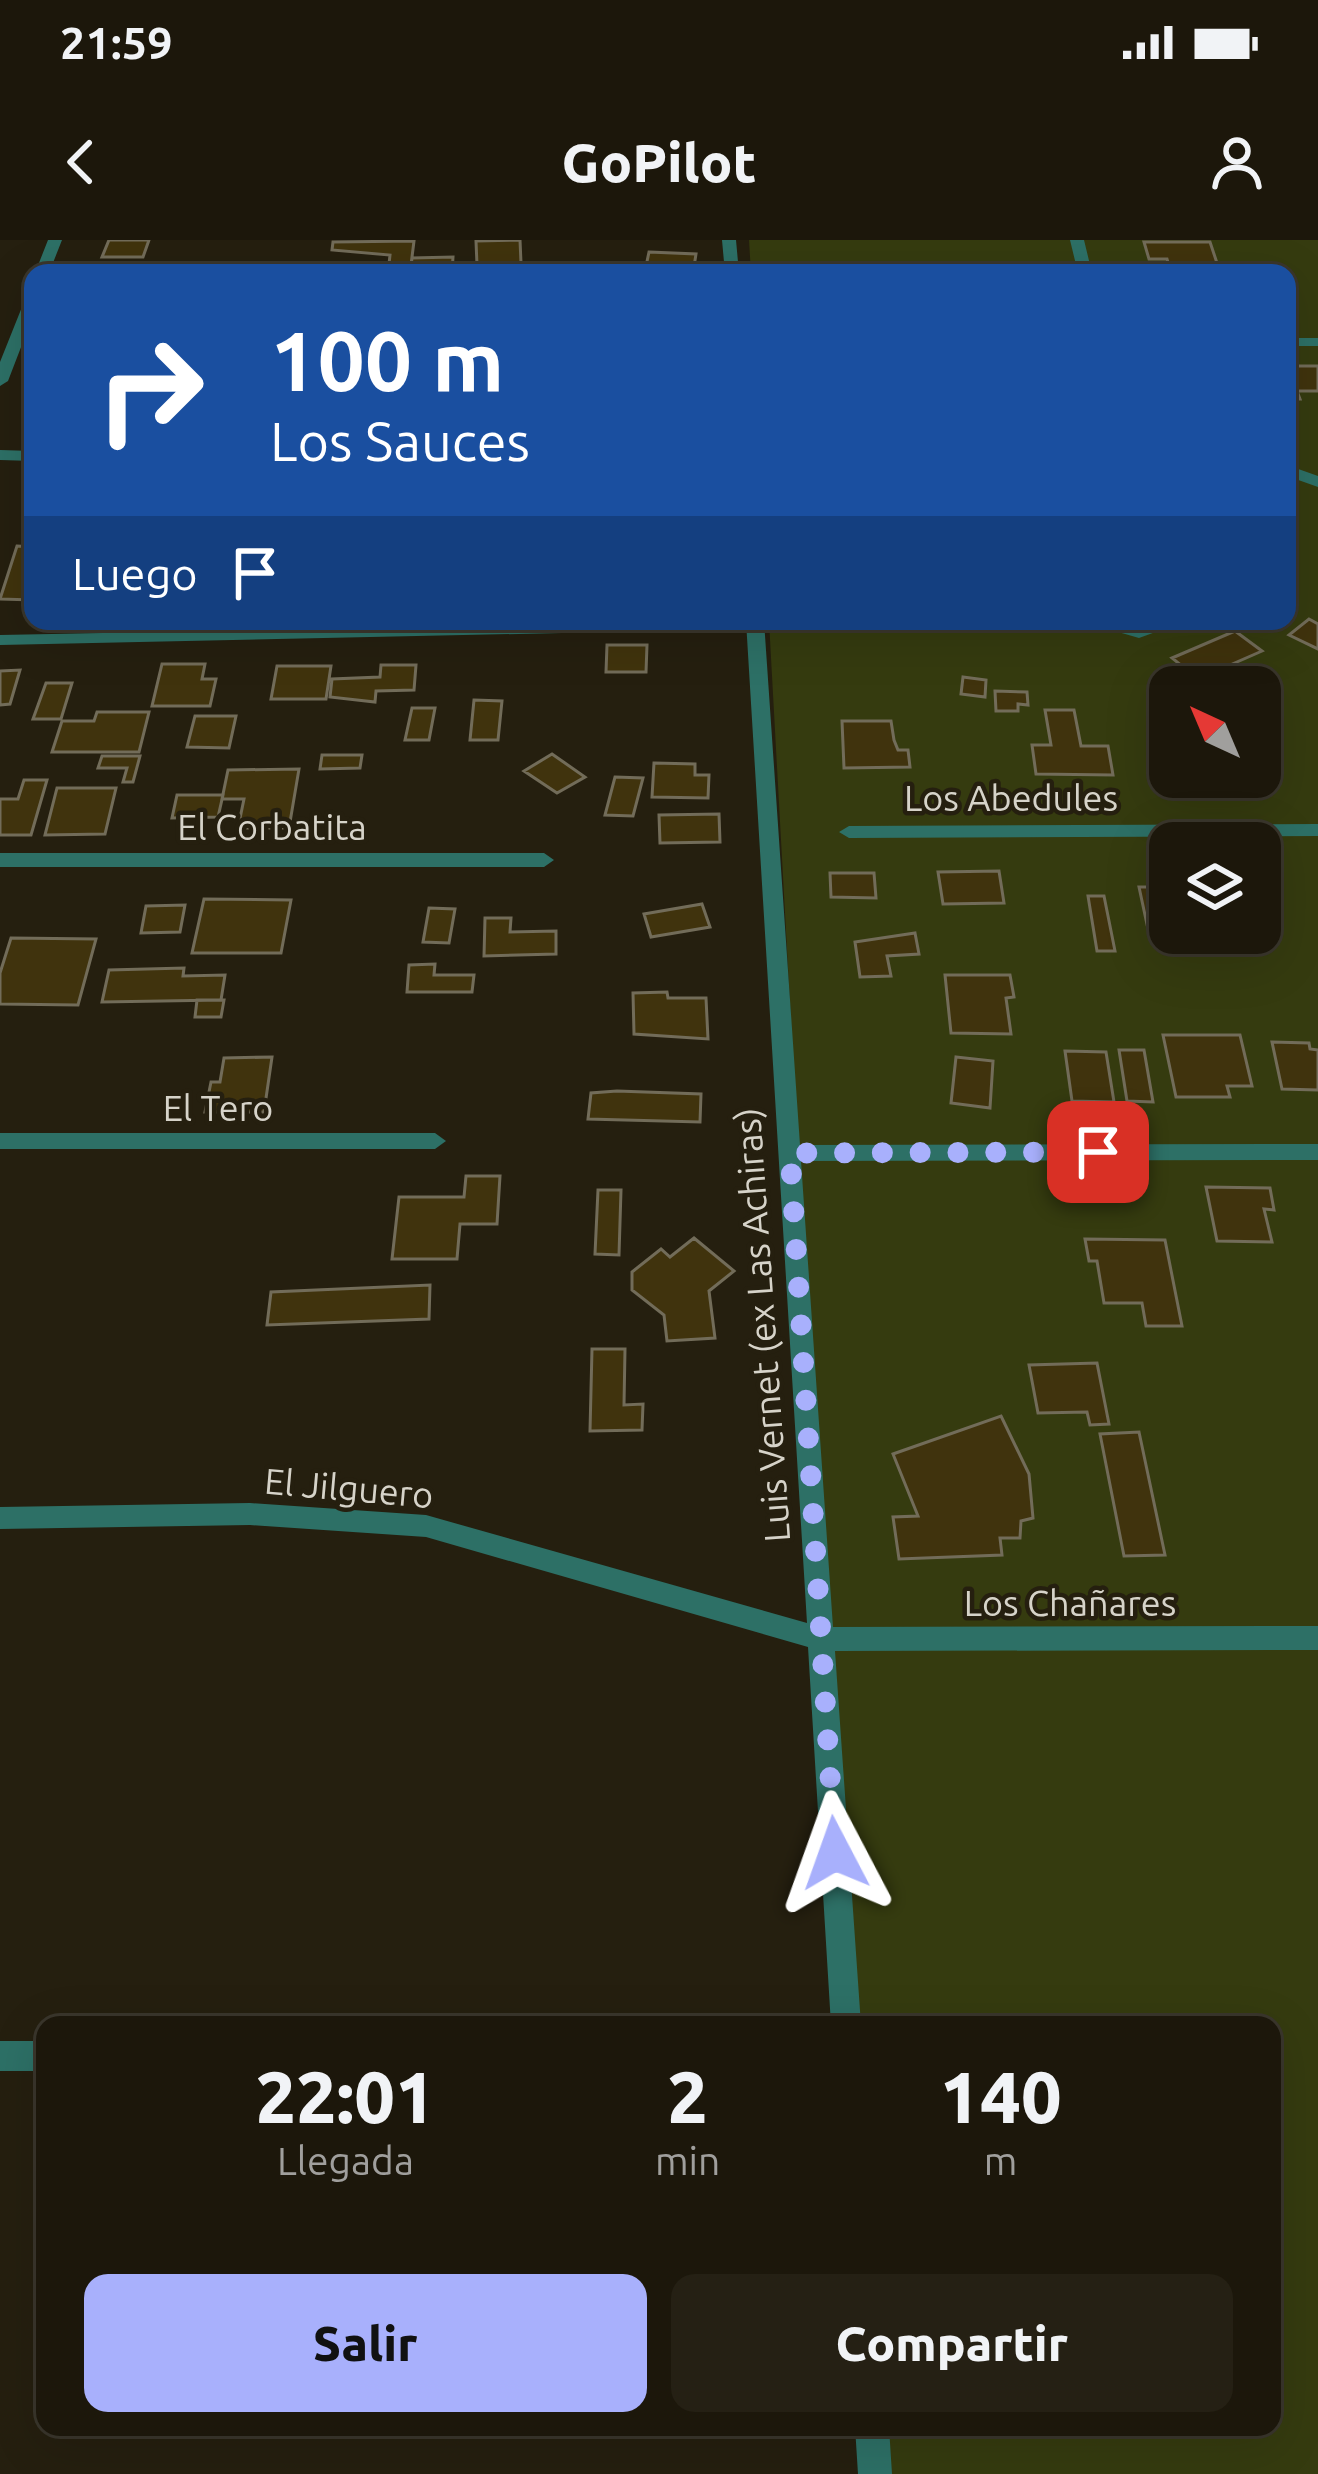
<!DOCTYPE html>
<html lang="es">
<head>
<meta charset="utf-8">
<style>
	:root { --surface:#1c170b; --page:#252014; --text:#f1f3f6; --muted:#a09f9d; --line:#3a362c; --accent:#a8b0fc }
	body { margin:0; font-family:Ubuntu,sans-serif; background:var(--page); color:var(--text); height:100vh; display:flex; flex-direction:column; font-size:45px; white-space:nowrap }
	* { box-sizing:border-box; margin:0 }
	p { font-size:39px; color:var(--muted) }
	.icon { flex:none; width:66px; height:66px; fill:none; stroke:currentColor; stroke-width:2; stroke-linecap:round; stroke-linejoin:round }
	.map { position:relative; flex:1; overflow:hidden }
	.sheet { position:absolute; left:36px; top:1776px; width:1245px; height:420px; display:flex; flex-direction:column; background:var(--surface); border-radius:24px; box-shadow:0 12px 48px #0002,0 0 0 3px var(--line) }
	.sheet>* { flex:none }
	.banner { position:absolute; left:24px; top:24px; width:1272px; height:366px; border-radius:24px; box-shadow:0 12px 48px #0002,0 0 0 3px var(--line); background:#1a4fa0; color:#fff; overflow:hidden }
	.needle { width:78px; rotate:316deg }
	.controls { position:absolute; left:1149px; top:426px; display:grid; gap:24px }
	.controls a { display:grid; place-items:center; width:132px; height:132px; border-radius:24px; background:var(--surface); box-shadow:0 12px 48px #0002,0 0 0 3px var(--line); font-size:60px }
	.pin { position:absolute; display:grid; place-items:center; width:102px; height:102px; color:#fff; margin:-51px; border-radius:24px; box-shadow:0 6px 18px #0006 }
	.me { position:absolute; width:132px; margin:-66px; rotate:356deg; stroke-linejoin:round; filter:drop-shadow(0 0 9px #0008) }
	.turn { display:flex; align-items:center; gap:42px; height:252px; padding:0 48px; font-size:54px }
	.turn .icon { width:156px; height:156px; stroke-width:2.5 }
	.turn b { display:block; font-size:84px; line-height:102px }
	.then { display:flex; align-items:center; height:114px; padding:0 48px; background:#0003; gap:24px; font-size:45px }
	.eta { display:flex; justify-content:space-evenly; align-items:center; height:204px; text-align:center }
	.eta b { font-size:72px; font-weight:800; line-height:84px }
	.cta { display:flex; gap:24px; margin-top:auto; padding:24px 48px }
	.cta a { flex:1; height:138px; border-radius:24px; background:var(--accent); color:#111; font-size:48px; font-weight:800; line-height:138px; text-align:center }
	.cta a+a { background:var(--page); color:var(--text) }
	.status { display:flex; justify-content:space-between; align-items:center; height:84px; padding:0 60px; background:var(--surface); direction:ltr }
	.status svg { height:33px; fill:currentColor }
	header { display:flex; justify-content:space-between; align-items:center; height:156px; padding:0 48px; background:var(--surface); font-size:54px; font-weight:800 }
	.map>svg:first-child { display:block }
	.green { fill:#353b0f; fill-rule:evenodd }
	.building { fill:#40330d; stroke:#726c59; stroke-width:3 }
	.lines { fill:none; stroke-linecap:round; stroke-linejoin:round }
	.minor { fill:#2d7066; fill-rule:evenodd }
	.route { stroke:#a8b0fc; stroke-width:21; stroke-dasharray:0 37.8 }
	.labels { text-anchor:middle; stroke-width:9; stroke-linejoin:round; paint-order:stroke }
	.street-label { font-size:36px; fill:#d6d3c9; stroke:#251f0f }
</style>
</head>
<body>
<div class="status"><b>21:59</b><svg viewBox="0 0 49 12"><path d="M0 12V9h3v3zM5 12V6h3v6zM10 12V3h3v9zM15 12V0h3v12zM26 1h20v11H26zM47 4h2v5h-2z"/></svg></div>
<header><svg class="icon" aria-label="back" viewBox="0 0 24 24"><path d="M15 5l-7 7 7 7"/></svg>GoPilot<svg class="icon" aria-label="person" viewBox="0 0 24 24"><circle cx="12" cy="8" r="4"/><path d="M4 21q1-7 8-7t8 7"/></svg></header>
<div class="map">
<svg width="1318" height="2234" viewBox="0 0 1318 2234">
	<rect width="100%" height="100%" fill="#251f0f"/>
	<path class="green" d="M 749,0 L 1318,0 L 1318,2234 L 875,2234 L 872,2187 L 1272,2187 L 1272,1785 L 846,1785 L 769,381 L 1287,381 L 1287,33 L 751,33 ZM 1170,447 L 1260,447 L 1260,537 L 1170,537 ZM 1170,603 L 1260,603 L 1260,693 L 1170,693 Z"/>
	<path class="building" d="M 109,0 L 149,0 L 143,17 L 102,17 Z
		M 520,0 L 521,23 L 477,25 L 476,1 Z
		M 414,1 L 410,33 L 388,33 L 390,15 L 332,10 L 333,2 Z
		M 1144,2 L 1210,2 L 1218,26 L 1170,29 L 1167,19 L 1149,19 Z
		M 649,12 L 696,14 L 693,33 L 645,31 Z
		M 453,17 L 452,33 L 410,33 L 412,18 Z
		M 1287,126 L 1318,126 L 1318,151 L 1297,151 L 1300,159 L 1287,159 Z
		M 17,306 L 33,307 L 33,360 L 0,359 Z
		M 1309,379 L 1318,384 L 1318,409 L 1289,395 Z
		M 1235,391 L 1262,411 L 1198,439 L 1172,418 Z
		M 607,405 L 647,405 L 646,432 L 606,432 Z
		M 162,424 L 205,424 L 202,439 L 216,439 L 210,466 L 152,466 Z
		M 381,425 L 416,425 L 414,450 L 376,451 L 375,462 L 330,457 L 332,439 L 380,437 Z
		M 277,426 L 331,426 L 326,459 L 271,459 Z
		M 20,430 L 10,464 L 0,465 L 0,431 Z
		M 963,437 L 986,440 L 985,457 L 961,454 Z
		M 46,443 L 72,443 L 61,479 L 33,479 Z
		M 995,451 L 1027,452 L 1028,465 L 1018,464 L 1018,471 L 996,471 Z
		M 474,460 L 502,461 L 498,500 L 470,500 Z
		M 412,468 L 435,468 L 429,500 L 405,500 Z
		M 1045,470 L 1074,470 L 1081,506 L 1108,506 L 1113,535 L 1036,534 L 1032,505 L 1051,505 Z
		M 97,472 L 149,472 L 139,512 L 52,512 L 62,481 L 94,481 Z
		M 195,476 L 236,476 L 229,508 L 187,507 Z
		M 842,481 L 891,481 L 894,500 L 898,510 L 908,510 L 910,527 L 844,528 Z
		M 552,514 L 585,537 L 557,553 L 524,531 Z
		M 322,515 L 362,515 L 360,528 L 320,529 Z
		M 102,516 L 140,516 L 133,542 L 123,542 L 127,528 L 98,528 Z
		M 654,523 L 695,524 L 695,535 L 709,535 L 708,558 L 652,557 Z
		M 299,529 L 289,588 L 238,588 L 244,559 L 222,559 L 228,530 Z
		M 615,537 L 643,538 L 633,576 L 605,575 Z
		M 24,540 L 47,540 L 31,595 L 0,595 L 0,559 L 18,559 Z
		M 57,548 L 116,548 L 105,594 L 45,595 Z
		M 177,555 L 223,555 L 218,577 L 172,578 Z
		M 719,574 L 720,602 L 660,603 L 659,575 Z
		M 999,631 L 1004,663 L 943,664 L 938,632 Z
		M 830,633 L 874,633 L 876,658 L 831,657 Z
		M 1139,647 L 1170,647 L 1170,690 L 1148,689 Z
		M 1088,656 L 1104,656 L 1115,711 L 1097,711 Z
		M 204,659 L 291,660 L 281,713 L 192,713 Z
		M 702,664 L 710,687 L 651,697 L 644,674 Z
		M 185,665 L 180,692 L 141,693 L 146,666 Z
		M 429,668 L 455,669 L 449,703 L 423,702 Z
		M 485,678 L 511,678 L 510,692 L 556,691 L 556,714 L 484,716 Z
		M 915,693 L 919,714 L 887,716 L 891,736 L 860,737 L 855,702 Z
		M 11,698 L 96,699 L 78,765 L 0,764 L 0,733 Z
		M 435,724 L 434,735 L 474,735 L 472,752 L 407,752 L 409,725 Z
		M 184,728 L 183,736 L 225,735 L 221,760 L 102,762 L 109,730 Z
		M 945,735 L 1010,735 L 1014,757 L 1006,758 L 1011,794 L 951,793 Z
		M 667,752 L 668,758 L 706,758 L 708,799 L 634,794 L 633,753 Z
		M 197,760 L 224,760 L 221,777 L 195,777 Z
		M 1163,795 L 1240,795 L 1252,846 L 1227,846 L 1230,857 L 1176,857 Z
		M 1272,802 L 1309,803 L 1310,809 L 1318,810 L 1318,850 L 1282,849 Z
		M 1119,810 L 1144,810 L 1153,862 L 1127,861 Z
		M 1065,811 L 1106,812 L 1114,862 L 1072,861 Z
		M 272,817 L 264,872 L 205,872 L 211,842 L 220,842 L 224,818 Z
		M 956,817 L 993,821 L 990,868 L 951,863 Z
		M 617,851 L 701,854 L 700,882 L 588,879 L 591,853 Z
		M 466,936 L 500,936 L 497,984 L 460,984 L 457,1019 L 392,1019 L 399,957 L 464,957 Z
		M 1206,947 L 1270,948 L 1274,970 L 1264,969 L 1272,1002 L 1217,1001 Z
		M 598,950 L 621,950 L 619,1015 L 595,1014 Z
		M 694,998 L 734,1031 L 709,1051 L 715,1098 L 667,1101 L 664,1075 L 632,1050 L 632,1032 L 661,1009 L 670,1017 Z
		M 1085,999 L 1165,1000 L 1182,1086 L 1146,1086 L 1142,1063 L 1104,1063 L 1097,1021 L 1089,1021 Z
		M 430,1045 L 429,1079 L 267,1085 L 271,1052 Z
		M 592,1109 L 625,1109 L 624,1165 L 643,1164 L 642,1190 L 590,1191 Z
		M 1097,1123 L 1109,1184 L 1090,1185 L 1087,1172 L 1038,1173 L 1029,1125 Z
		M 1001,1176 L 1029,1234 L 1033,1278 L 1021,1281 L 1020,1298 L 1000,1298 L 1002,1315 L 899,1319 L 893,1277 L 918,1276 L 893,1214 Z
		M 1139,1192 L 1165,1315 L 1124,1316 L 1100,1194 Z"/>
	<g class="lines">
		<path class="minor" d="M 48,0 L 62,0 L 49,33 L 35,33 Z
			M 722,0 L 736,0 L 739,33 L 725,33 Z
			M 1070,0 L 1084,0 L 1092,33 L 1078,33 Z
			M 33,53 L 33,76 L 8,141 L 0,146 L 0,122 L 26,57 Z
			M 1287,98 L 1318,98 L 1318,106 L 1287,106 Z
			M 0,210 L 33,211 L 33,221 L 0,220 Z
			M 1287,225 L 1318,236 L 1318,247 L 1287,236 Z
			M 746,381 L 764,381 L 800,905 L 1318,904 L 1318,920 L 801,921 L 833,1387 L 1318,1386 L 1318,1410 L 835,1411 L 861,1785 L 831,1785 L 808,1407 L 426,1297 L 250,1285 L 0,1289 L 0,1267 L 250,1263 L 426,1275 L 807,1383 Z
			M 1080,381 C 1099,381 1115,385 1133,386 C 1149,388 1168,381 1186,381 L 1139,398 Z
			M 556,384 L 565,389 L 562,393 L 0,405 L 0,395 Z
			M 1318,584 L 1318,596 L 849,598 L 839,592 L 849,586 Z
			M 0,613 L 544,613 L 554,620 L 544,627 L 0,627 Z
			M 0,893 L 435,893 L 446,901 L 435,909 L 0,909 Z
			M 0,1801 L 45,1801 L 45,1831 L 0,1831 Z
			M 855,2187 L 889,2187 L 892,2234 L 858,2234 Z"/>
	</g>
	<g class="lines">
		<path class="route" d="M 835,1613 L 790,913 L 1098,912"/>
	</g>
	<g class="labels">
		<g class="street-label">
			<text x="1011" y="571">Los Abedules</text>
			<text x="272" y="600">El Corbatita</text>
			<text x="218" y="881">El Tero</text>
			<text transform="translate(762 1085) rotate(-94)" y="13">Luis Vernet (ex Las Achiras)</text>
			<text transform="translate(349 1248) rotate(5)" y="13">El Jilguero</text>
			<text x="1070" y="1376">Los Chañares</text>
		</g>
	</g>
</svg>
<div class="controls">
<a><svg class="needle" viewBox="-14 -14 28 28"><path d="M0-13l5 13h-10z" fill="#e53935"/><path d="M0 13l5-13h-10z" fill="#a09f9d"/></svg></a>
<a><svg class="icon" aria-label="layers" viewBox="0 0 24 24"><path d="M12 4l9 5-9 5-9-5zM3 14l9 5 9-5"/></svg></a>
</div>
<div class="pin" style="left:1098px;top:912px;background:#d93025"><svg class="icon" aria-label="arrive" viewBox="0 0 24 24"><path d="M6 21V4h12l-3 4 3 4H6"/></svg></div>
<svg class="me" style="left:835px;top:1613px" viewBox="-20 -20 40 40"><path d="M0-17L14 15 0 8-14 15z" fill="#a8b0fc" stroke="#fff" stroke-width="4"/></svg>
<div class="banner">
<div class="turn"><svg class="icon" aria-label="right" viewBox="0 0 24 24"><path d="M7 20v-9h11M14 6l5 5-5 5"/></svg><div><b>100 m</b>Los Sauces</div></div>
<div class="then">Luego<svg class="icon" aria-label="arrive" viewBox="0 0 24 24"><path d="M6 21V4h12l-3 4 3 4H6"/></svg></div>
</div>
<section class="sheet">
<div class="eta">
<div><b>22:01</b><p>Llegada</p></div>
<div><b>2</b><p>min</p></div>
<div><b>140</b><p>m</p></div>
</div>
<div class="cta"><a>Salir</a><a>Compartir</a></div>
</section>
</div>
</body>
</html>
